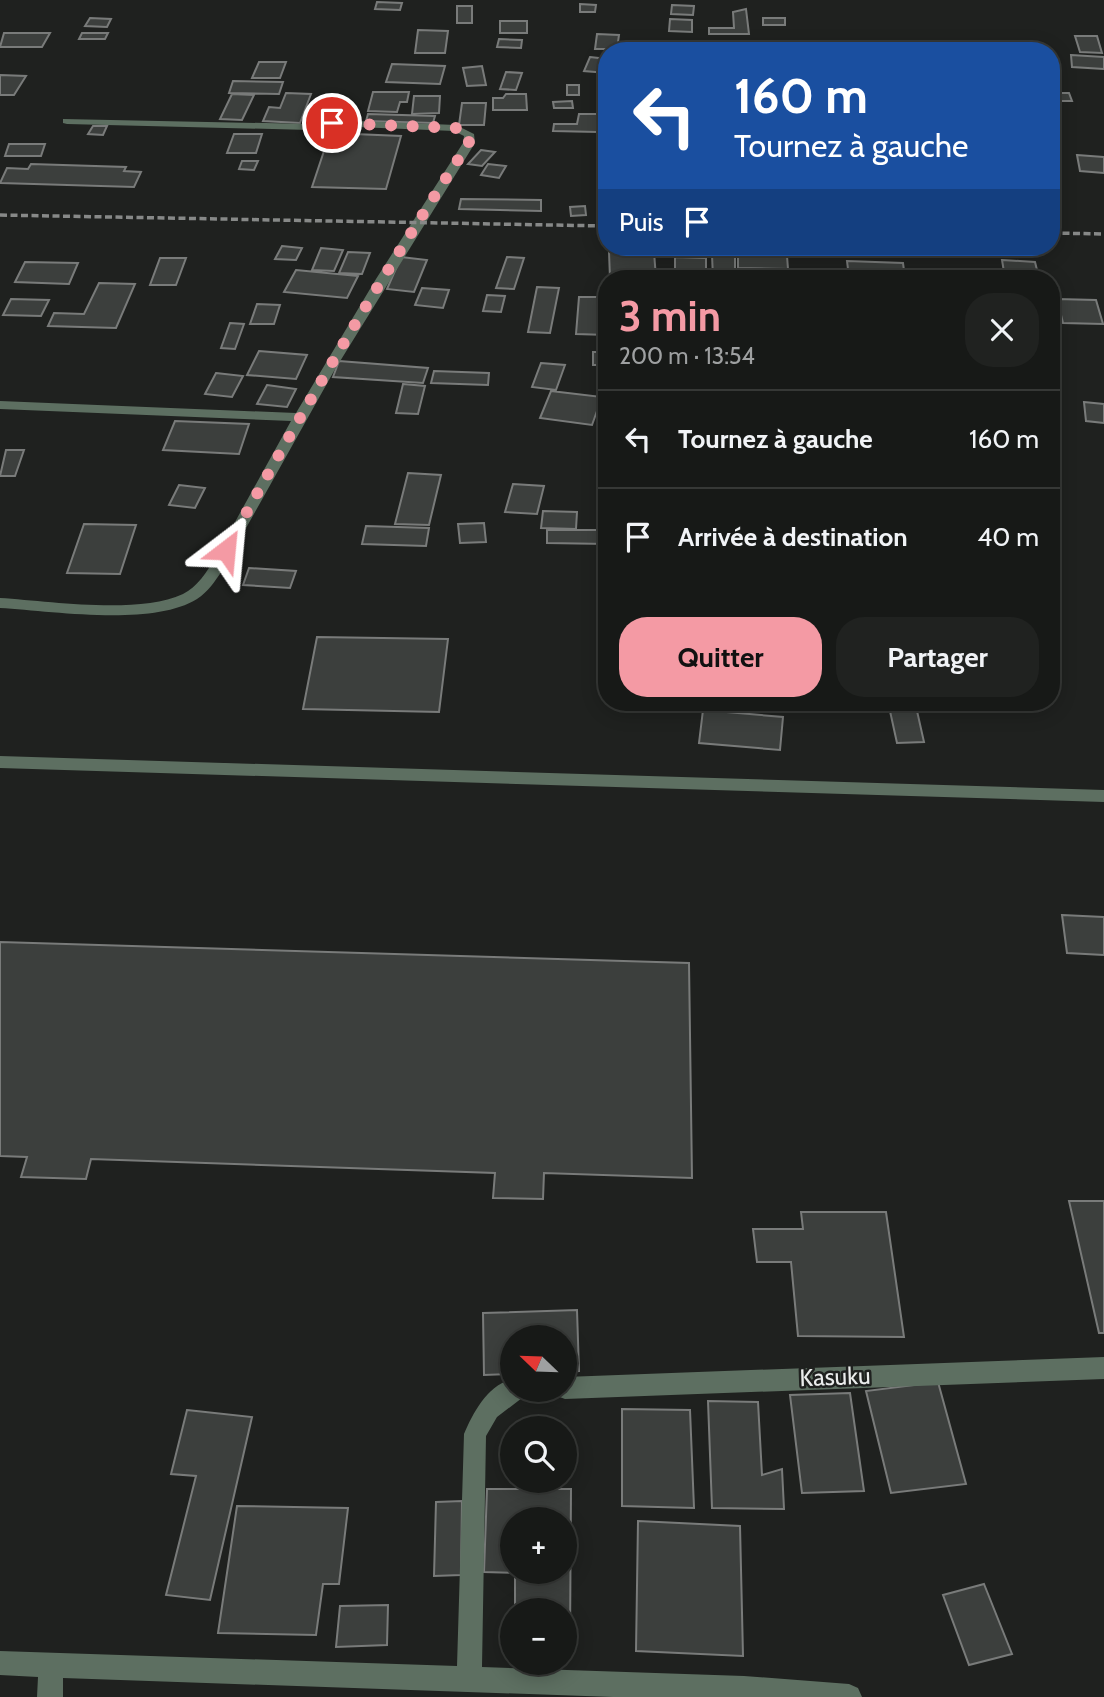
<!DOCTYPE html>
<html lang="fr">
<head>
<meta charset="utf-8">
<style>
	:root { --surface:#171917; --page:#202220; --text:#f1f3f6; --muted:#9ea0a1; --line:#363836; --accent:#f49aa4 }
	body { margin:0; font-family:Cabin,sans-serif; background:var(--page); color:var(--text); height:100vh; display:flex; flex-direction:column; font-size:26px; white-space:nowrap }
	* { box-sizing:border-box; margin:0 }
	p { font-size:23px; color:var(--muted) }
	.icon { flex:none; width:38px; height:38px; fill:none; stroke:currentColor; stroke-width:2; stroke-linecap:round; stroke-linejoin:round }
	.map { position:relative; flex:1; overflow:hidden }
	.panel { position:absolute; left:598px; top:270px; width:462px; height:441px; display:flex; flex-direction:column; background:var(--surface); border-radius:28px; box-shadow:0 4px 18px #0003,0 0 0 2px var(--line) }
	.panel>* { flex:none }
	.top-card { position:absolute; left:598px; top:42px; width:462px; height:214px; border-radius:28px; box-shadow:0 4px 18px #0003,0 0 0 2px var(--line); background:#1a4fa0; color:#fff; overflow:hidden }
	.needle { width:46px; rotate:293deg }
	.buttons { position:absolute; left:500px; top:1325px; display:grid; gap:14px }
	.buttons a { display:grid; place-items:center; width:77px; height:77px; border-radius:50%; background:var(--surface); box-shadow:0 4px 18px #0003,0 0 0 2px var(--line); font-size:35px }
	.pin { position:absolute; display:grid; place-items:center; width:60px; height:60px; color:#fff; margin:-30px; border:4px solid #fff; border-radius:50%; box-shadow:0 2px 7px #0007 }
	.me { position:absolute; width:77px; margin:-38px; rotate:29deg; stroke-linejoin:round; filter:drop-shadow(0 0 5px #0008) }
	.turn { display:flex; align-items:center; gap:24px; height:147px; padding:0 21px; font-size:32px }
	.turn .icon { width:91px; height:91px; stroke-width:2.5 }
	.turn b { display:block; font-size:49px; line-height:60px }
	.then { display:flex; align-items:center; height:66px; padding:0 21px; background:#0003; gap:14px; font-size:26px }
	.round { display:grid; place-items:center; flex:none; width:74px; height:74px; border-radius:28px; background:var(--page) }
	.head { display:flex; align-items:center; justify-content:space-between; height:119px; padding:0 21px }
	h1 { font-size:42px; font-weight:800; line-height:52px; color:var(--accent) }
	.primary-button { display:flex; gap:14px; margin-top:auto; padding:14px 21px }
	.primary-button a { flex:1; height:80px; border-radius:28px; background:var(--accent); color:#111; font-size:28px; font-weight:800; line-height:80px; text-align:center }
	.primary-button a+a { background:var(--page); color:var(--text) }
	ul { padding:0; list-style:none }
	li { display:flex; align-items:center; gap:21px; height:98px; padding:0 21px; border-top:2px solid var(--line) }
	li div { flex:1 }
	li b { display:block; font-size:26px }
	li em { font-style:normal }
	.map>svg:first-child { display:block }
	.building { fill:#3c3f3d; stroke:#797b7a; stroke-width:2; fill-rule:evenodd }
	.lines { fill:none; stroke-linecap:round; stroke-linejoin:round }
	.minor { fill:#5d6f61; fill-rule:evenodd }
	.rail { stroke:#878988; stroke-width:3.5; stroke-dasharray:7 3.5; stroke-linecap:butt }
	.route { stroke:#f49aa4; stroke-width:12; stroke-dasharray:0 21.6 }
	.labels { text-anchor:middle; stroke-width:5; stroke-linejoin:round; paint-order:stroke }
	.near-street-label { font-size:24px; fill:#ebedec; stroke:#1f211f }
</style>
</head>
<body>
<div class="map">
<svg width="1104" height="1697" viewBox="0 0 1104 1697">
	<rect width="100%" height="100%" fill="#1f211f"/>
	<path class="building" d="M 377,2 L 402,3 L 400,10 L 375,9 Z
		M 580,4 L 596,5 L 595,12 L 580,12 Z
		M 672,5 L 694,6 L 693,15 L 671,14 Z
		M 457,6 L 472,6 L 472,23 L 457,23 Z
		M 746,9 L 749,34 L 709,34 L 709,28 L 734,28 L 733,12 Z
		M 90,18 L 111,19 L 107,27 L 85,26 Z
		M 763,18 L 785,18 L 785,25 L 763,25 Z
		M 670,19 L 692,20 L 692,32 L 669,31 Z
		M 500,21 L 527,21 L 527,33 L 500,33 Z
		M 418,30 L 448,31 L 445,53 L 415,53 Z
		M 4,33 L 50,33 L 42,47 L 0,47 Z
		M 82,33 L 108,33 L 105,39 L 79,39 Z
		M 597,34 L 619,35 L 617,49 L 595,49 Z
		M 1075,36 L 1097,36 L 1102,53 L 1080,52 Z
		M 499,39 L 522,40 L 521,48 L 497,47 Z
		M 874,41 L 896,42 L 897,50 L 874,49 Z
		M 992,42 L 1014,43 L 1015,48 L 993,47 Z
		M 1071,55 L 1104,57 L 1104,69 L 1072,67 Z
		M 590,57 L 607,59 L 607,73 L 584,71 Z
		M 259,62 L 286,62 L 280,78 L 252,78 Z
		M 392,64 L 445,66 L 440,84 L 386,82 Z
		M 482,66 L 486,85 L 467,86 L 463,68 Z
		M 506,72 L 522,73 L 516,90 L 500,89 Z
		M 0,75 L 26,76 L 14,95 L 0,95 Z
		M 233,81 L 283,82 L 279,94 L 229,93 Z
		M 567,85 L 579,85 L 579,95 L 567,95 Z
		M 373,92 L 409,92 L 407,102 L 400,102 L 397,112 L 368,111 Z
		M 286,93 L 311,94 L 300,123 L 263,121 L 269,107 L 280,108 Z
		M 1054,93 L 1069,93 L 1072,101 L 1056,101 Z
		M 232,94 L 254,95 L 242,120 L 220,119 Z
		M 506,94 L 526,94 L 527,110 L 493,110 L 493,98 L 503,98 Z
		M 414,96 L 440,96 L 439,113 L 412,114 Z
		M 572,101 L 573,108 L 554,108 L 553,102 Z
		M 462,103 L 486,103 L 484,125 L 459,125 Z
		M 368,114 L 435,116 L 433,123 L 366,121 Z
		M 579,114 L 599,114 L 597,132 L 553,131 L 554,124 L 577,124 Z
		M 93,126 L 107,126 L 103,135 L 88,134 Z
		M 330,133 L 401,136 L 386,189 L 312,187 Z
		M 234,134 L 262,134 L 256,153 L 227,153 Z
		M 9,144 L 45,144 L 41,156 L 5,156 Z
		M 481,150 L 495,152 L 482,166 L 468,164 Z
		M 1077,155 L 1104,157 L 1104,173 L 1080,171 Z
		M 242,161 L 258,161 L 254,170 L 239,169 Z
		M 31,164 L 126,167 L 124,171 L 141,172 L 134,187 L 0,183 L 7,168 L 28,169 Z
		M 488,164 L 506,166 L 499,178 L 481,175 Z
		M 461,199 L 541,200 L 541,211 L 459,209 Z
		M 585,206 L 586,215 L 571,216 L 570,207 Z
		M 282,246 L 302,248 L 296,260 L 275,259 Z
		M 321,248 L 343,250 L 334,271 L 312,270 Z
		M 348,252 L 370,253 L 362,274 L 339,273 Z
		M 609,252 L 654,252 L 656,278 L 610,278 Z
		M 712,255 L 735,255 L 735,278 L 713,278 Z
		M 738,255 L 787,256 L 788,269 L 738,268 Z
		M 401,257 L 427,260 L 414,292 L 387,289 Z
		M 507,257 L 524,258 L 514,289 L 496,288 Z
		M 675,257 L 706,258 L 706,278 L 675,278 Z
		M 160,258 L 186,258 L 176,285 L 150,285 Z
		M 1002,260 L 1035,262 L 1039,278 L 1005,278 Z
		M 847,261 L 903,263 L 905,278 L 890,278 L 889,271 L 848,269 Z
		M 25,262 L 78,263 L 69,284 L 15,282 Z
		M 922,269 L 945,271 L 946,278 L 922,278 Z
		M 296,270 L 358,276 L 347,298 L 284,292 Z
		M 857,272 L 883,273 L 883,278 L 858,278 Z
		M 99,283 L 135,284 L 116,328 L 48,326 L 54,313 L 84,314 Z
		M 537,287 L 559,288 L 550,333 L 528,332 Z
		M 422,288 L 449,290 L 443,308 L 415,305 Z
		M 487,295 L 505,296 L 501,312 L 483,311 Z
		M 579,297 L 607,297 L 607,335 L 576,334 Z
		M 11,299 L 49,300 L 41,316 L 3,315 Z
		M 1057,299 L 1096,300 L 1103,324 L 1063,323 Z
		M 257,304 L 280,305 L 274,324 L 250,324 Z
		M 230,323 L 244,324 L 235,349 L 221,348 Z
		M 259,351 L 307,355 L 296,379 L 247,375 Z
		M 593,352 L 607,352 L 607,365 L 593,365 Z
		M 339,361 L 428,368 L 423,383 L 333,377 Z
		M 541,363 L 565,365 L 556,390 L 532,387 Z
		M 434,371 L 489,373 L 488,385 L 431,383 Z
		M 216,373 L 243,376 L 232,397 L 205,394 Z
		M 403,384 L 425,386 L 418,414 L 396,413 Z
		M 267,385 L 296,389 L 287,407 L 257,404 Z
		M 551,391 L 602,397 L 592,425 L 540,418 Z
		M 1084,402 L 1104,404 L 1104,423 L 1086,421 Z
		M 175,421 L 249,424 L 239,454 L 163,450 Z
		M 6,450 L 24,450 L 15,476 L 0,476 Z
		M 408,473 L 441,475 L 429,525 L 395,524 Z
		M 513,484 L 544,486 L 537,514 L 505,512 Z
		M 179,485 L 205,488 L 195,508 L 169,505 Z
		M 543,511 L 577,512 L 576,529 L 541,528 Z
		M 484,523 L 486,542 L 460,543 L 458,524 Z
		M 84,524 L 136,525 L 120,574 L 67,573 Z
		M 366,526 L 429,528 L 426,546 L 362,544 Z
		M 547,530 L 607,530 L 607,544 L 547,543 Z
		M 249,568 L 296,571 L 290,588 L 243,585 Z
		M 317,637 L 448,639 L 439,712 L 303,709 Z
		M 888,702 L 915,702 L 924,742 L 897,743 Z
		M 703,710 L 783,717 L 780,750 L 699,743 Z
		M 1062,915 L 1104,917 L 1104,955 L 1067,953 Z
		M 0,942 L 689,963 L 692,1178 L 544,1173 L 543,1199 L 493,1198 L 495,1173 L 91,1159 L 86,1179 L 21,1177 L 27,1157 L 0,1156 Z
		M 1069,1201 L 1104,1201 L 1104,1333 L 1099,1333 Z
		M 801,1212 L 886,1212 L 904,1337 L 798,1336 L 791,1262 L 757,1262 L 753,1229 L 803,1229 Z
		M 577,1310 L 579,1371 L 565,1372 L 565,1337 L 513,1337 L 513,1374 L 484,1375 L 483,1313 Z
		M 938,1382 L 966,1484 L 891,1493 L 866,1391 Z
		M 850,1393 L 864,1491 L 802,1493 L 790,1395 Z
		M 708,1401 L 758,1402 L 762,1475 L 782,1469 L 784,1509 L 712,1508 Z
		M 622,1409 L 690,1410 L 694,1508 L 622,1506 Z
		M 187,1410 L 252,1417 L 210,1600 L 166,1595 L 196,1476 L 171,1474 Z
		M 487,1489 L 571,1489 L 570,1641 L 565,1641 L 565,1610 L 515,1610 L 515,1573 L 484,1572 ZM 513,1519 L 565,1519 L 565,1572 L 513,1572 Z
		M 462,1501 L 461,1575 L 434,1576 L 436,1502 Z
		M 237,1506 L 348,1508 L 339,1584 L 323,1584 L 316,1635 L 218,1633 Z
		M 638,1521 L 740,1526 L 743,1656 L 636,1651 Z
		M 984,1584 L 1012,1654 L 969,1665 L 943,1595 Z
		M 388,1605 L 387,1645 L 336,1647 L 340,1606 Z"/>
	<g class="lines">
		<path class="minor" d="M 63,119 L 310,124 L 332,120 L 456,125 L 474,134 L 475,143 L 334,371 L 222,571 C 215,581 208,592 197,599 C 152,627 53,611 0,608 L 0,598 C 50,601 137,615 183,594 C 197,587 207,572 215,558 L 291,421 L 0,409 L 0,401 L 296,413 L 376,279 L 463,143 L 464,136 L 454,131 L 332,126 L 310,130 L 67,124 L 63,123 Z
			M 0,756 L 1104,790 L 1104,802 L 0,768 Z
			M 1104,1357 L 1104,1379 L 565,1399 L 557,1396 L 554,1390 L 565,1390 L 565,1377 Z
			M 513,1379 L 513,1390 L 525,1390 L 522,1398 L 497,1417 L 486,1436 L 482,1667 L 744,1676 L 849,1684 L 858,1688 L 862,1697 L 613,1697 L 63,1678 L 63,1697 L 37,1697 L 38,1677 L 0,1675 L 0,1651 L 457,1666 L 464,1434 C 473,1413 488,1384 513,1379 Z"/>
		<path class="rail" d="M 0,215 L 607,226
			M 1052,233 L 1104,234"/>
	</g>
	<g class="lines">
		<path class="route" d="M 226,550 C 302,411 382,275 469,143 L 468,134 L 456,128 L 332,123"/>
	</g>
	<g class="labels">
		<g class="near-street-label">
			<text transform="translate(835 1377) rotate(-2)" y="8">Kasuku</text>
		</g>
	</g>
</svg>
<div class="buttons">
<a><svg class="needle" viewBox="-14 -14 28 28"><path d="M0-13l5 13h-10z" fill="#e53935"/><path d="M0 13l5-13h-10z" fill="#9ea0a1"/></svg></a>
<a><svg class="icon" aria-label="search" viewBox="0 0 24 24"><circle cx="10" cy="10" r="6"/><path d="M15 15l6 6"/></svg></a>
<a>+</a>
<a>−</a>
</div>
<div class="pin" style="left:332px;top:123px;background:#d93025"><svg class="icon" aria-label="arrive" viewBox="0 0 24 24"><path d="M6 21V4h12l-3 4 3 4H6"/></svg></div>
<svg class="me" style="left:226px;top:550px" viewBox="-20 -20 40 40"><path d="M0-17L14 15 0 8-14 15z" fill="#f49aa4" stroke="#fff" stroke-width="4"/></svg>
<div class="top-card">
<div class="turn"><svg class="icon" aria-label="left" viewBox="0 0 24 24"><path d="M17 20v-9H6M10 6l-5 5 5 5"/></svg><div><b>160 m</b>Tournez à gauche</div></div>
<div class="then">Puis<svg class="icon" aria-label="arrive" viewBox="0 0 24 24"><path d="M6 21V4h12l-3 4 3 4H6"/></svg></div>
</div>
<section class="panel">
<div class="head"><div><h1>3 min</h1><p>200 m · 13:54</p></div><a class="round"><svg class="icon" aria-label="close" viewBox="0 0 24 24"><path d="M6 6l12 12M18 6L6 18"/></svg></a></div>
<ul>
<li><svg class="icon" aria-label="left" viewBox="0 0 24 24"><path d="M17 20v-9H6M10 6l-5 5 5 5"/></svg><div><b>Tournez à gauche</b></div><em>160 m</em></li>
<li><svg class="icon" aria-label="arrive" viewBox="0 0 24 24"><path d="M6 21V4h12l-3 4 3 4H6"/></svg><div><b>Arrivée à destination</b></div><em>40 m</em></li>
</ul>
<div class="primary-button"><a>Quitter</a><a>Partager</a></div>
</section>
</div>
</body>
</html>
